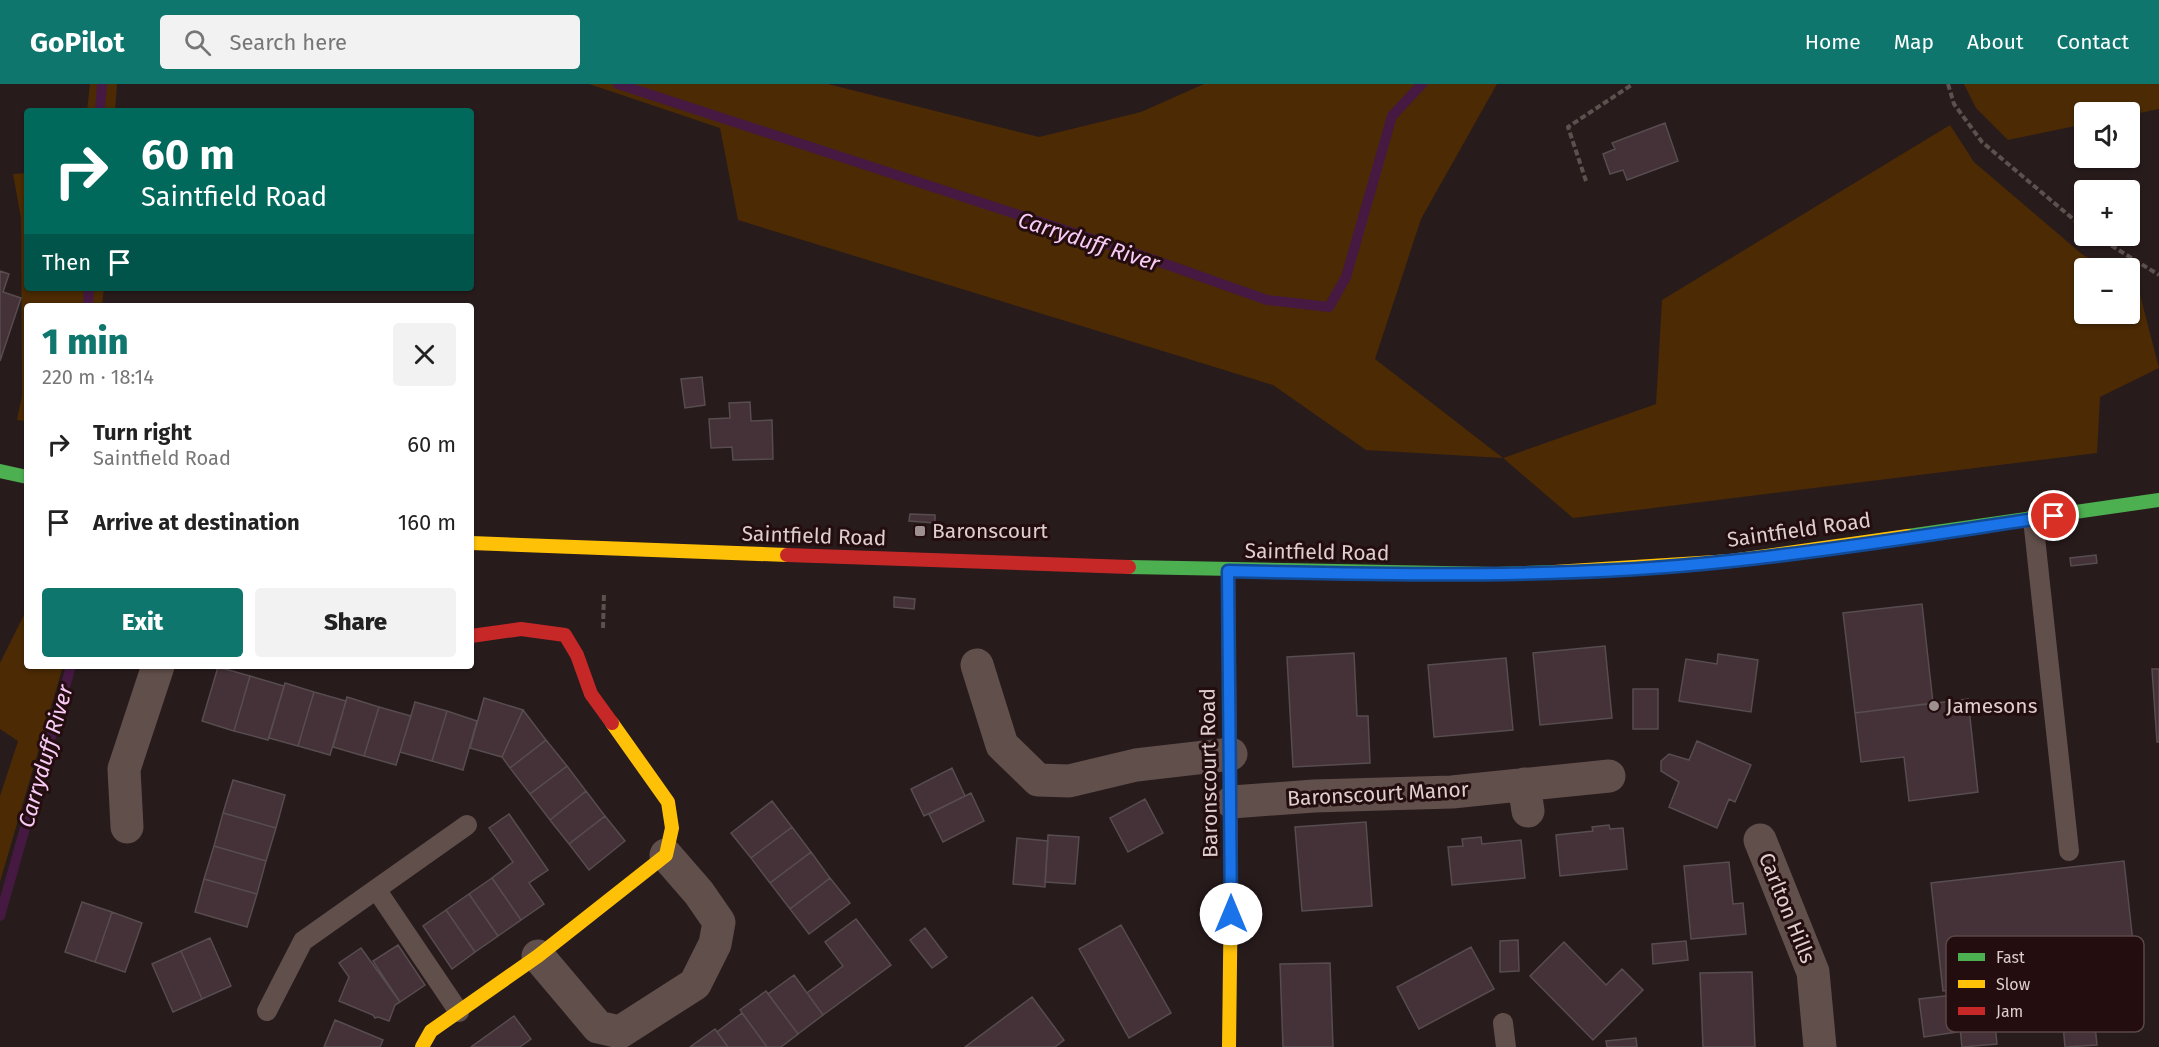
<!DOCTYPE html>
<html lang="en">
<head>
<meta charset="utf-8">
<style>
	:root { --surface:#fff; --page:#f2f2f2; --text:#222; --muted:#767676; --accent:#0f766e }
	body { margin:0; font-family:"Fira Sans",sans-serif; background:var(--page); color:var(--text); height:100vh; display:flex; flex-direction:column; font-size:22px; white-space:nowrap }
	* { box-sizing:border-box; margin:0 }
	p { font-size:20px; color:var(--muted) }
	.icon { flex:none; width:33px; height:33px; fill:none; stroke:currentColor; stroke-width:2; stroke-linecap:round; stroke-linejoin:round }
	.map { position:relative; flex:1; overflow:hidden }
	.details { position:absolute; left:24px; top:219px; width:450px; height:366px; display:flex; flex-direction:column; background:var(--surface); border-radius:6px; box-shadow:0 2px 4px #0004 }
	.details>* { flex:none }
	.top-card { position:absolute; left:24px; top:24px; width:450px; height:183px; border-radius:6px; box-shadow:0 2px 4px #0004; background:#00695c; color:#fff; overflow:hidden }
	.controls { position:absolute; left:2074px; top:18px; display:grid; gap:12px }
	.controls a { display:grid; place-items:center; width:66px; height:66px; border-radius:6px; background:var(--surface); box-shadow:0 2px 4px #0004; font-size:30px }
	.pin { position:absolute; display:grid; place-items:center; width:51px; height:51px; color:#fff; margin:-26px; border:3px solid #fff; border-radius:50%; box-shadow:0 2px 6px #0007 }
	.me { position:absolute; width:66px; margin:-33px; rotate:0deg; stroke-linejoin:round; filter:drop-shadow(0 0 4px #0008) }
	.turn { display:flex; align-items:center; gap:21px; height:126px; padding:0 18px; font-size:27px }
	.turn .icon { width:78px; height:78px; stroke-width:2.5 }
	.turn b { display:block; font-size:42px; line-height:51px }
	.then { display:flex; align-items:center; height:57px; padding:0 18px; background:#0003; gap:12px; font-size:22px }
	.round { display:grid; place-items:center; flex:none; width:63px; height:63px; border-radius:6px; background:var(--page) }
	.headline { display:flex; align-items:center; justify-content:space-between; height:102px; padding:0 18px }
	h1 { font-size:36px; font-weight:800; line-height:45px; color:var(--accent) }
	.action { display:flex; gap:12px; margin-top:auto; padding:12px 18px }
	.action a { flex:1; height:69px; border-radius:6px; background:var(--accent); color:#fff; font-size:24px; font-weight:800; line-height:69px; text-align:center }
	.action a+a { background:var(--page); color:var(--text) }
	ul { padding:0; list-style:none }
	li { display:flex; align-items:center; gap:18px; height:78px; padding:0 18px }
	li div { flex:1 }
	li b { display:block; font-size:22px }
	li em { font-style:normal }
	header { display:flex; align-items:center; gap:36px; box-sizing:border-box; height:84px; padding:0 30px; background:var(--accent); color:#fff }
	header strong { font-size:28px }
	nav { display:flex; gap:33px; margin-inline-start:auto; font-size:21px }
	.search { width:420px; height:54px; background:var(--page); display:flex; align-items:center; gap:15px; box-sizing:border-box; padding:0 21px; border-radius:6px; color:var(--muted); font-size:22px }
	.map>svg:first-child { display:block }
	.green { fill:#4b2a04 }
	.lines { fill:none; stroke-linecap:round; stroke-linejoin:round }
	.stream { stroke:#461943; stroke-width:10 }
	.building { fill:#443238; stroke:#574c4f; stroke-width:1.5 }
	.path { stroke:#5d514e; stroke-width:4; stroke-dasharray:6 3; stroke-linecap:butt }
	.lane { stroke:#604f4b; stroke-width:20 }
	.street { stroke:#604f4b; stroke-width:33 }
	.fast { stroke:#4caf50; stroke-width:14 }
	.slow { stroke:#ffc107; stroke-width:14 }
	.jam { stroke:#c62828; stroke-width:14 }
	.route-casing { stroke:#114b97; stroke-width:15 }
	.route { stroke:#1a73e8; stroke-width:10 }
	.poi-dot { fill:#9e8f90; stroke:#230d0f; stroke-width:2 }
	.labels { text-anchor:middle; stroke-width:6; stroke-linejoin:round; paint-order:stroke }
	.street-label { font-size:21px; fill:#decece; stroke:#230d0f }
	.poi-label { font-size:21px; fill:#decece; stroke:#230d0f; text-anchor:start }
	.water-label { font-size:22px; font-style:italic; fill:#facbf6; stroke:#230d0f }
	.key { fill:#230d0f; stroke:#5b4748; stroke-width:1.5 }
	.key-label { font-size:16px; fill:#decece }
</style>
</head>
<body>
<header>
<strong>GoPilot</strong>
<div class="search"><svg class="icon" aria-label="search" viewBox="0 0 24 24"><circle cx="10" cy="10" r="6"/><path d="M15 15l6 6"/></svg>Search here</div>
<nav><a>Home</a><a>Map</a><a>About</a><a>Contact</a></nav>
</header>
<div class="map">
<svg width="2159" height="963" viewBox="0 0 2159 963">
	<rect width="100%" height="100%" fill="#281b1c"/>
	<path class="green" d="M 90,0 L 117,0 L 115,27 L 87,27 Z
		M 589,0 L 828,0 L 1039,53 L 1141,28 L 1204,0 L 1497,0 L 1421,135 L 1375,275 L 1503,374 L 1656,320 L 1662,216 L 1950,41 L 1974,78 L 2083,171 L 2108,184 L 2085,184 L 2085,230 L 2130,230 L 2130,196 L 2137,199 L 2159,284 L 2100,313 L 2097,369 L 1573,434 L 1503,374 L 1366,366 L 1273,301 L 738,136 L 720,44 Z
		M 1964,0 L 2159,0 L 2159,25 L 2130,31 L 2130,28 L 2085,28 L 2085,40 L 2008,56 L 1976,24 Z
		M 27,89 L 27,204 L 104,204 L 102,222 L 27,222 L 27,337 L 17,336 L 22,312 L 21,134 L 13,90 Z
		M 27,525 L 27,582 L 63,582 L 0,798 L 0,712 L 18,657 L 0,645 L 0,579 Z"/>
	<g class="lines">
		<path class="stream" d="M 618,0 L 1126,166 L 1267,216 L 1329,223 L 1346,193 L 1392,32 L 1422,0
			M 100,27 L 102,0
			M 88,222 L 89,204
			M 0,832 L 71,582"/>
	</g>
	<path class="building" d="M 1665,39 L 1678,77 L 1627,96 L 1623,86 L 1610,90 L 1603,70 L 1615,65 L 1612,59 Z
		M 0,187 L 9,190 L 3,208 L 21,214 L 0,277 Z
		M 702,293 L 705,321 L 685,324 L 681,295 Z
		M 750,318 L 751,337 L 772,336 L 773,375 L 733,376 L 732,363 L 711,364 L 709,335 L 730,334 L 729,319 Z
		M 910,430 L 935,431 L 935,439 L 909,437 Z
		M 2096,471 L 2097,479 L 2071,482 L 2070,474 Z
		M 894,513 L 915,515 L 914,525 L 894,523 Z
		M 1922,520 L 1933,619 L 1855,629 L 1843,529 Z
		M 1605,562 L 1612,634 L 1540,641 L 1533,569 Z
		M 1354,569 L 1357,632 L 1368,632 L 1370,679 L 1293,683 L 1287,573 Z
		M 1718,570 L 1758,576 L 1751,628 L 1679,617 L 1686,575 L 1717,580 Z
		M 1506,574 L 1513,646 L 1434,653 L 1428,581 Z
		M 218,583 L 250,592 L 234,647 L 202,637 Z
		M 2152,585 L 2159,585 L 2159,658 L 2157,658 Z
		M 250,592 L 284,602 L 268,656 L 234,647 Z
		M 285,599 L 314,608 L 298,662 L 269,654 Z
		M 1633,605 L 1658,605 L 1658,645 L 1633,645 Z
		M 314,608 L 346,617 L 330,671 L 298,662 Z
		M 347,613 L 379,623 L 364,672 L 333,663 Z
		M 484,614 L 523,626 L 502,673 L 470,664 Z
		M 1968,615 L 1978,708 L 1909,717 L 1904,673 L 1861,678 L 1855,629 Z
		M 415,618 L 447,627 L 432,677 L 400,668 Z
		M 379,623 L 411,632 L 396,681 L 364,672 Z
		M 523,626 L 546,656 L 510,684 L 502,673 Z
		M 447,627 L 477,637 L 463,686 L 432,677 Z
		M 546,656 L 567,682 L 530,710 L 510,684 Z
		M 1697,657 L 1751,681 L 1735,718 L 1729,715 L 1717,744 L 1669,723 L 1679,698 L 1661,687 L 1661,677 L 1669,670 L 1689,676 Z
		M 567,682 L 586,707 L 550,736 L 530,710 Z
		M 952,684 L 965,712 L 924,732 L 911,705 Z
		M 233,696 L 285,711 L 276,744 L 223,729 Z
		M 586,707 L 605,732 L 569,760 L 550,736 Z
		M 971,709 L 984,737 L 943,758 L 929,730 Z
		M 1145,715 L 1163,749 L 1128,768 L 1110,734 Z
		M 772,717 L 792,743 L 751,774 L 731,749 Z
		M 223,729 L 276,744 L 266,777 L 214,762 Z
		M 509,730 L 548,786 L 529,799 L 544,820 L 521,836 L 492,794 L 513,778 L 489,744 Z
		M 605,732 L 625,757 L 589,786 L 569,760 Z
		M 1366,738 L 1372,822 L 1302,827 L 1295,743 Z
		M 1609,741 L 1610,745 L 1623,744 L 1627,785 L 1560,792 L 1556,751 L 1593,747 L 1592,743 Z
		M 792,743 L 811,768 L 770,799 L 751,774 Z
		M 1048,751 L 1079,753 L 1075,800 L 1045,798 Z
		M 1481,753 L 1482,760 L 1521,756 L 1525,794 L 1452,801 L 1448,763 L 1463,762 L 1462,755 Z
		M 1017,754 L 1048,757 L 1045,803 L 1013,800 Z
		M 214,762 L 266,777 L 257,810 L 204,795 Z
		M 811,768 L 830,794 L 790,825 L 770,799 Z
		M 2124,777 L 2136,886 L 1943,907 L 1931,799 Z
		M 1729,778 L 1733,820 L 1743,819 L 1746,850 L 1691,855 L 1684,782 Z
		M 492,794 L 521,836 L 498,852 L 469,810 Z
		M 830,794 L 850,819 L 809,850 L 790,825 Z
		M 204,795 L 257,810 L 247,843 L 195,828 Z
		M 469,810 L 498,852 L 475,868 L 446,826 Z
		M 82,818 L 112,828 L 95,878 L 65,868 Z
		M 446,826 L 475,868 L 452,885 L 423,842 Z
		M 112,828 L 142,839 L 125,888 L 95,878 Z
		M 856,835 L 891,881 L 823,931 L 807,909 L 843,882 L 825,858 Z
		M 1121,841 L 1171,929 L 1129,954 L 1079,865 Z
		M 925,844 L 947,873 L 932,884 L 910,856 Z
		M 210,854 L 231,902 L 202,915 L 181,867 Z
		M 1518,856 L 1519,887 L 1500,888 L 1500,857 Z
		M 1686,857 L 1688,876 L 1653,880 L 1652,860 Z
		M 1564,858 L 1606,901 L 1622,885 L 1643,906 L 1593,956 L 1530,892 Z
		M 398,861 L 425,901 L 400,918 L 373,877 Z
		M 1471,863 L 1494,905 L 1419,945 L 1397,903 Z
		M 361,864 L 400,918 L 395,921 L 389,937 L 378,933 L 375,934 L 373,931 L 339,917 L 349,893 L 339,879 Z
		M 181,867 L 202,915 L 173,928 L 152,880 Z
		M 1330,879 L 1333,963 L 1283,963 L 1280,880 Z
		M 1752,888 L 1755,963 L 1703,963 L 1700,889 Z
		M 794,891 L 823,931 L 798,950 L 768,910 Z
		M 766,907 L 798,950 L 781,963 L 767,963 L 740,926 Z
		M 1953,911 L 1957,948 L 1924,953 L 1919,915 Z
		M 1032,913 L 1064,956 L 1055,963 L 965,963 Z
		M 2076,917 L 2077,924 L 2093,922 L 2097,961 L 2065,963 L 2061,918 Z
		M 1993,921 L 1997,960 L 1962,963 L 1958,925 Z
		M 742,929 L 767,963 L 728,963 L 717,948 Z
		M 514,932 L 531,955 L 520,963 L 471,963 Z
		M 335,936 L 383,956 L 380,963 L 324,963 Z
		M 715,945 L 728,963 L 690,963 Z
		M 1636,954 L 1637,963 L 1607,963 L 1606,957 Z"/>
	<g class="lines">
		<path class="path" d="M 1948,0 L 1954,20 L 1982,58 L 2085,145
			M 1586,97 L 1568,43 L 1633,0
			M 2096,152 L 2159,191
			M 603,544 L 604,509"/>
		<path class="lane" d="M 2033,435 L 2069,767
			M 376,805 L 459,928
			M 267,927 L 303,857 L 467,741
			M 1503,939 L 1506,963"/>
		<path class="street" d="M 977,581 L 1002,661 L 1038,696 L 1069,697 L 1136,681 L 1231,670
			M 1524,700 L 1528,727
			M 1232,718 L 1314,712 L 1452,708 L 1609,692
			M 127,743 L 124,685 L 158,582
			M 1760,756 L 1813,888 L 1820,963
			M 538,872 L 598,943 L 620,948 L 695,900 L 715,860 L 719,838 L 699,809 L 666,771"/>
		<path class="fast" d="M 0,387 L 27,393
			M 1908,452 L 2159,416
			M 1129,483 L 1496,490 L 1554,488"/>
		<path class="slow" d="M 471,459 L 787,471
			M 1554,488 L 1731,477 L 1908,452
			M 422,963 L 431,947 L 538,872 L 666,771 L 672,744 L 668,718 L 612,639
			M 1229,963 L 1231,795"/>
		<path class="jam" d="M 787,471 L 1129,483
			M 1228,487 L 1231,795
			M 471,552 L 521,545 L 565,551 L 577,571 L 591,610 L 612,639"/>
	</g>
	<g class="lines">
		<g class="route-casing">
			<path id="route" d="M 1231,830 L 1228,487 C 1395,491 1564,495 1731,477 C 1838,466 1946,448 2054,432"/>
		</g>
		<use href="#route" class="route"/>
	</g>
	<g class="poi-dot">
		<rect x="914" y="441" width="12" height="12" rx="3"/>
		<circle cx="1934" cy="622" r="6"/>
	</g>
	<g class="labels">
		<g class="street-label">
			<text transform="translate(1799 446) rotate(-8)" y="7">Saintfield Road</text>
			<text transform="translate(814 452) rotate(2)" y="7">Saintfield Road</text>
			<text transform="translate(1317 468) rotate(1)" y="7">Saintfield Road</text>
			<text transform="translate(1209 689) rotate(-91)" y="7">Baronscourt Road</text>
			<text transform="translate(1378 710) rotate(-3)" y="7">Baronscourt Manor</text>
			<text transform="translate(1787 824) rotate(68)" y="7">Carlton Hills</text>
		</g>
		<g class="poi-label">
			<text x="932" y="454">Baronscourt</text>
			<text x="1946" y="629">Jamesons</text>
		</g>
		<g class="water-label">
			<text transform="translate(1089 157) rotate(18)" y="8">Carryduff River</text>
			<text transform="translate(45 672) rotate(-74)" y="8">Carryduff River</text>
		</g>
	</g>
	<rect x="1946" y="852" width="198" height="96" rx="9" class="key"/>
	<rect x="1958" y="869" width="27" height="8" fill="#4caf50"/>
	<rect x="1958" y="896" width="27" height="8" fill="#ffc107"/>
	<rect x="1958" y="923" width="27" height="8" fill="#c62828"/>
	<g class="key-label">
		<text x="1996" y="879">Fast</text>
		<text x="1996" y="906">Slow</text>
		<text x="1996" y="933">Jam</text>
	</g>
</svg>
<div class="controls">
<a><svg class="icon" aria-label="sound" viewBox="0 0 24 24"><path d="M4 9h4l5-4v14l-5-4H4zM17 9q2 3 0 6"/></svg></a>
<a>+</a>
<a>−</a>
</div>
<div class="pin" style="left:2054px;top:432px;background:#d93025"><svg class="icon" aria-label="arrive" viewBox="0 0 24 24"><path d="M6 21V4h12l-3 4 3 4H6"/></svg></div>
<svg class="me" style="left:1231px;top:830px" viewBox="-20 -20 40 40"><circle r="19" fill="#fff"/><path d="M0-13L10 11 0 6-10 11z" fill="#1a73e8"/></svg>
<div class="top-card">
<div class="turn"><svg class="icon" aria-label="right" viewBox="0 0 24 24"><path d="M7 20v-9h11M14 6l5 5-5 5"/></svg><div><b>60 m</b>Saintfield Road</div></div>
<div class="then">Then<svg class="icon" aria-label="arrive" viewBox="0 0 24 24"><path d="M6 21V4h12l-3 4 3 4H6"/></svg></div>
</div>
<section class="details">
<div class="headline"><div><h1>1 min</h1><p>220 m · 18:14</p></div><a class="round"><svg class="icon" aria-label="close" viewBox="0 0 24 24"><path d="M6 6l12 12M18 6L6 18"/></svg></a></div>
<ul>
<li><svg class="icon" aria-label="right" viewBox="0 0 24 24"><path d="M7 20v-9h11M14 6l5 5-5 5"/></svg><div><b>Turn right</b><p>Saintfield Road</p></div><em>60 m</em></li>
<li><svg class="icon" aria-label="arrive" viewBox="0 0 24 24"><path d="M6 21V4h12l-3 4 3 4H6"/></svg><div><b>Arrive at destination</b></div><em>160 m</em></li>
</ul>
<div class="action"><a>Exit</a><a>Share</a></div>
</section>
</div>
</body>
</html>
